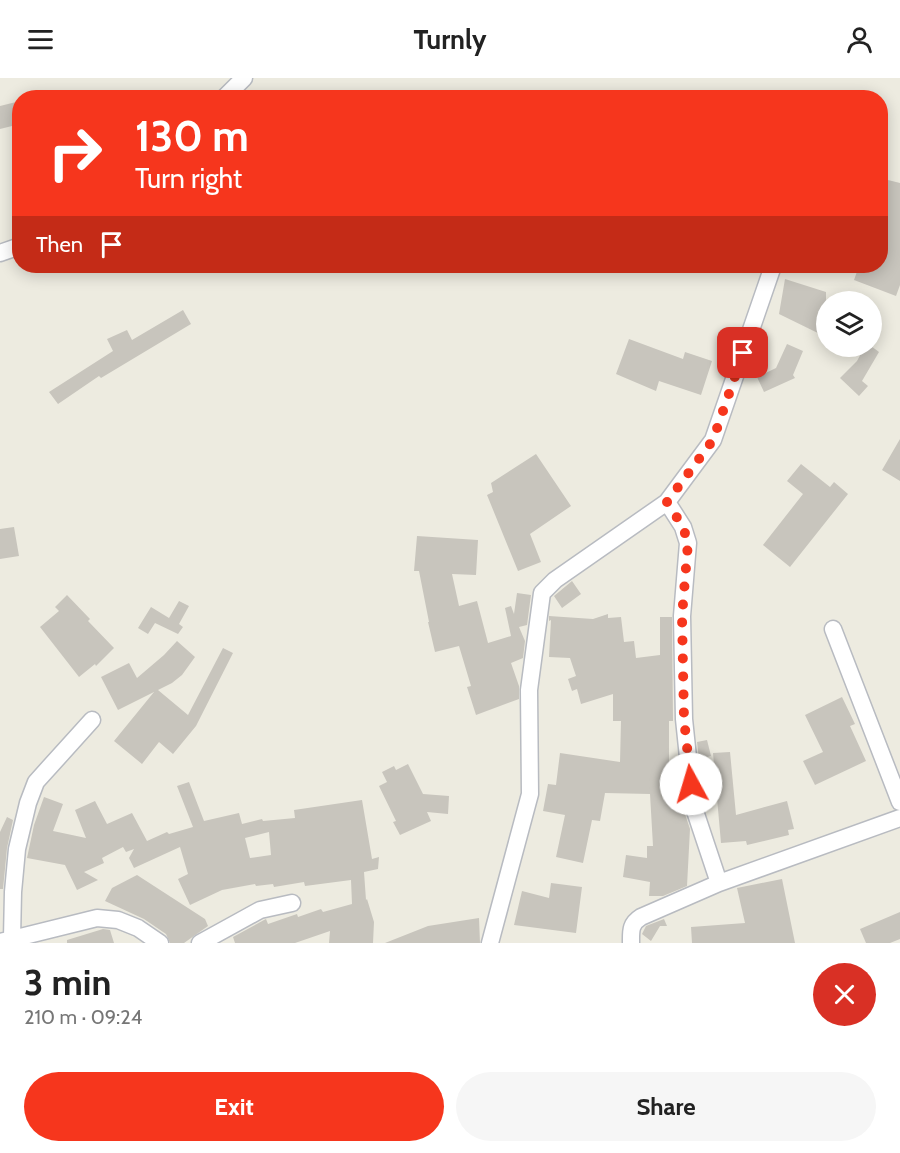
<!DOCTYPE html>
<html lang="en">
<head>
<meta charset="utf-8">
<style>
	:root { --surface:#fff; --page:#f6f6f6; --text:#222; --muted:#767676; --accent:#f6361d }
	body { margin:0; font-family:Cabin,sans-serif; background:var(--page); color:var(--text); height:100vh; display:flex; flex-direction:column; font-size:22px; white-space:nowrap }
	* { box-sizing:border-box; margin:0 }
	p { font-size:20px; color:var(--muted) }
	.icon { flex:none; width:33px; height:33px; fill:none; stroke:currentColor; stroke-width:2; stroke-linecap:round; stroke-linejoin:round }
	.map { position:relative; height:865px; overflow:hidden }
	.details { display:flex; flex-direction:column; background:var(--surface); flex:1 }
	.details>* { flex:none }
	.banner { position:absolute; left:12px; top:12px; width:876px; height:183px; border-radius:24px; box-shadow:0 3px 15px #0003; background:#f6361d; color:#fff; overflow:hidden }
	.fabs { position:absolute; left:816px; top:213px; display:grid; gap:12px }
	.fabs a { display:grid; place-items:center; width:66px; height:66px; border-radius:50%; background:var(--surface); box-shadow:0 3px 15px #0003; font-size:30px }
	.pin { position:absolute; display:grid; place-items:center; width:51px; height:51px; color:#fff; margin:-26px; border-radius:12px; box-shadow:0 3px 9px #0006 }
	.me { position:absolute; width:66px; margin:-33px; rotate:354deg; stroke-linejoin:round; filter:drop-shadow(0 0 4px #0008) }
	.turn { display:flex; align-items:center; gap:21px; height:126px; padding:0 24px; font-size:27px }
	.turn .icon { width:78px; height:78px; stroke-width:2.5 }
	.turn b { display:block; font-size:42px; line-height:51px }
	.then { display:flex; align-items:center; height:57px; padding:0 24px; background:#0003; gap:12px; font-size:22px }
	.round { display:grid; place-items:center; flex:none; width:63px; height:63px; border-radius:32px; background:var(--page) }
	.head { display:flex; align-items:center; justify-content:space-between; height:102px; padding:0 24px }
	h1 { font-size:36px; font-weight:800; line-height:45px }
	.action { display:flex; gap:12px; margin-top:auto; padding:12px 24px }
	.action a { flex:1; height:69px; border-radius:36px; background:var(--accent); color:#fff; font-size:24px; font-weight:800; line-height:69px; text-align:center }
	.action a+a { background:var(--page); color:var(--text) }
	header { display:flex; justify-content:space-between; align-items:center; height:78px; padding:0 24px; background:var(--surface); font-size:27px; font-weight:800 }
	.map>svg:first-child { display:block }
	.building { fill:#c8c5bd; fill-rule:evenodd }
	.lines { fill:none; stroke-linecap:round; stroke-linejoin:round }
	.minor-casing { stroke:#b8bbc1; stroke-width:19 }
	.minor { stroke:#fff; stroke-width:16 }
	.route { stroke:#f6361d; stroke-width:10; stroke-dasharray:0 18 }
</style>
</head>
<body>
<header><svg class="icon" aria-label="menu" viewBox="0 0 24 24"><path d="M4 6h16M4 12h16M4 18h16"/></svg>Turnly<svg class="icon" aria-label="person" viewBox="0 0 24 24"><circle cx="12" cy="8" r="4"/><path d="M4 21q1-7 8-7t8 7"/></svg></header>
<div class="map">
<svg width="900" height="865" viewBox="0 0 900 865">
	<rect width="100%" height="100%" fill="#edebe0"/>
	<path class="building" d="M 20,23 L 20,46 L 0,51 L 0,28 Z
		M 888,102 L 900,105 L 900,207 L 896,218 L 854,202 L 859,188 L 880,188 L 880,124 Z
		M 785,201 L 826,214 L 826,259 L 779,236 Z
		M 183,232 L 191,246 L 101,300 L 99,298 L 58,326 L 49,314 L 113,273 L 107,261 L 127,252 L 132,262 Z
		M 629,261 L 683,281 L 685,274 L 712,283 L 701,317 L 659,303 L 656,313 L 616,296 Z
		M 787,266 L 803,273 L 793,297 L 795,300 L 764,314 L 757,299 L 776,290 Z
		M 865,268 L 871,268 L 879,274 L 862,303 L 868,308 L 859,318 L 840,300 L 857,283 Z
		M 900,361 L 900,403 L 882,392 Z
		M 536,376 L 571,428 L 530,456 L 541,484 L 518,493 L 487,417 L 493,414 L 491,405 Z
		M 801,386 L 830,409 L 834,404 L 848,416 L 790,489 L 763,467 L 803,416 L 787,403 Z
		M 14,449 L 19,478 L 0,481 L 0,451 Z
		M 417,458 L 478,462 L 476,497 L 452,496 L 459,528 L 477,523 L 488,565 L 511,558 L 505,530 L 511,528 L 514,536 L 517,515 L 531,517 L 527,547 L 519,549 L 525,563 L 523,580 L 511,585 L 519,608 L 519,621 L 476,637 L 467,609 L 471,608 L 459,568 L 435,574 L 428,544 L 429,544 L 419,493 L 414,493 Z
		M 572,503 L 581,516 L 562,530 L 554,518 Z
		M 67,517 L 90,541 L 88,543 L 114,570 L 96,588 L 95,586 L 79,599 L 40,549 L 59,533 L 55,529 Z
		M 179,523 L 189,528 L 179,546 L 183,549 L 178,556 L 155,545 L 148,556 L 138,550 L 151,529 L 169,540 Z
		M 608,536 L 608,540 L 621,539 L 624,564 L 634,563 L 636,580 L 660,577 L 660,539 L 672,539 L 673,643 L 669,643 L 669,686 L 677,687 L 676,730 L 683,730 L 690,751 L 687,808 L 663,818 L 649,818 L 650,804 L 623,799 L 626,777 L 647,780 L 647,768 L 653,768 L 650,716 L 605,715 L 600,743 L 592,742 L 583,785 L 556,779 L 565,737 L 543,733 L 548,706 L 556,707 L 560,675 L 620,684 L 621,643 L 613,643 L 613,616 L 581,626 L 577,611 L 572,613 L 568,601 L 576,598 L 570,580 L 549,579 L 551,542 L 549,543 L 549,538 L 593,541 Z
		M 177,563 L 195,579 L 182,597 L 172,605 L 158,612 L 188,637 L 223,570 L 233,575 L 196,648 L 173,676 L 159,664 L 142,686 L 114,663 L 154,614 L 118,632 L 101,599 L 129,585 L 137,600 L 164,577 Z
		M 842,619 L 855,646 L 850,648 L 866,683 L 815,707 L 803,683 L 823,674 L 805,637 Z
		M 707,662 L 711,678 L 699,681 L 697,664 Z
		M 730,674 L 736,737 L 787,723 L 794,751 L 788,752 L 789,757 L 747,767 L 746,763 L 721,765 L 713,675 Z
		M 408,686 L 423,716 L 449,718 L 448,736 L 427,734 L 431,743 L 400,757 L 393,744 L 396,743 L 379,708 L 387,704 L 382,694 L 394,688 L 396,692 Z
		M 189,704 L 204,743 L 239,735 L 242,746 L 262,741 L 263,743 L 295,740 L 294,732 L 362,722 L 372,781 L 379,779 L 378,791 L 364,794 L 366,822 L 367,821 L 374,844 L 373,865 L 329,865 L 330,853 L 295,865 L 235,865 L 233,859 L 264,842 L 266,841 L 268,846 L 297,836 L 298,839 L 321,831 L 323,834 L 352,826 L 351,802 L 305,808 L 304,804 L 274,809 L 273,806 L 256,808 L 255,806 L 222,812 L 190,827 L 178,801 L 188,796 L 180,769 L 134,790 L 129,780 L 134,771 L 126,774 L 123,769 L 102,780 L 104,785 L 84,794 L 98,802 L 77,812 L 65,787 L 27,780 L 34,747 L 44,719 L 63,726 L 53,753 L 86,760 L 75,732 L 95,723 L 107,746 L 132,735 L 147,763 L 167,754 L 169,756 L 193,749 L 177,708 ZM 269,754 L 271,777 L 250,780 L 245,760 Z
		M 7,739 L 13,742 L 7,770 L 3,811 L 0,811 L 0,754 Z
		M 137,797 L 205,841 L 208,848 L 184,865 L 170,865 L 166,856 L 144,841 L 105,823 L 112,810 Z
		M 782,801 L 795,865 L 692,865 L 691,849 L 745,845 L 737,810 Z
		M 551,805 L 582,809 L 576,855 L 514,847 L 522,813 L 549,820 Z
		M 900,834 L 900,861 L 890,865 L 866,865 L 860,851 Z
		M 479,840 L 480,865 L 385,865 L 428,848 Z
		M 664,841 L 667,848 L 660,848 L 651,863 L 642,856 L 646,848 Z
		M 103,851 L 110,852 L 114,865 L 67,865 L 67,862 Z"/>
	<g class="lines">
		<g class="minor-casing">
			<path id="minor" d="M 224,20 L 244,0
				M 0,175 L 20,168
				M 667,424 L 683,449 L 688,465 L 682,538 L 684,641 L 693,727 L 719,805
				M 833,551 L 900,724
				M 12,860 L 13,814 L 17,771 L 28,725 L 36,704 L 92,642
				M 0,864 L 97,840 L 118,842 L 138,850 L 160,865
				M 200,865 L 260,832 L 292,825
				M 490,865 L 530,716 L 529,612 L 542,515 L 555,502 L 667,424 L 713,362 L 773,188
				M 631,865 C 631,853 630,846 641,839 L 719,805 L 900,740"/>
		</g>
		<use href="#minor" class="minor"/>
	</g>
	<g class="lines">
		<path class="route" d="M 691,706 L 684,641 L 682,538 L 688,465 L 683,449 L 667,424 L 713,362 L 743,275"/>
	</g>
</svg>
<div class="fabs">
<a><svg class="icon" aria-label="layers" viewBox="0 0 24 24"><path d="M12 4l9 5-9 5-9-5zM3 14l9 5 9-5"/></svg></a>
</div>
<div class="pin" style="left:743px;top:275px;background:#d93025"><svg class="icon" aria-label="arrive" viewBox="0 0 24 24"><path d="M6 21V4h12l-3 4 3 4H6"/></svg></div>
<svg class="me" style="left:691px;top:706px" viewBox="-20 -20 40 40"><circle r="19" fill="#fff"/><path d="M0-13L10 11 0 6-10 11z" fill="#f6361d"/></svg>
<div class="banner">
<div class="turn"><svg class="icon" aria-label="right" viewBox="0 0 24 24"><path d="M7 20v-9h11M14 6l5 5-5 5"/></svg><div><b>130 m</b>Turn right</div></div>
<div class="then">Then<svg class="icon" aria-label="arrive" viewBox="0 0 24 24"><path d="M6 21V4h12l-3 4 3 4H6"/></svg></div>
</div>
</div>
<section class="details">
<div class="head"><div><h1>3 min</h1><p>210 m · 09:24</p></div><a class="round" style="background:#d93025;color:#fff"><svg class="icon" aria-label="close" viewBox="0 0 24 24"><path d="M6 6l12 12M18 6L6 18"/></svg></a></div>
<div class="action"><a>Exit</a><a>Share</a></div>
</section>
</body>
</html>
